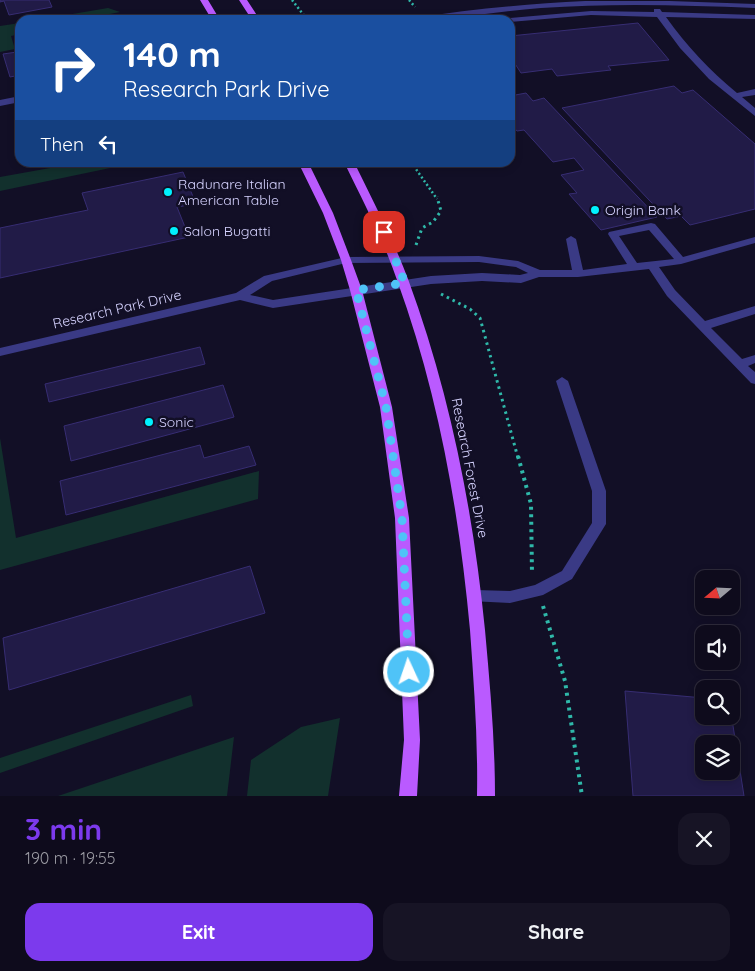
<!DOCTYPE html>
<html lang="en">
<head>
<meta charset="utf-8">
<style>
	:root { --surface:#0e0b1c; --page:#171425; --text:#f1f3f6; --muted:#9b9ba3; --line:#2e2b3b; --accent:#7c3aed }
	body { margin:0; font-family:Quicksand,sans-serif; background:var(--page); color:var(--text); height:100vh; display:flex; flex-direction:column; font-size:19px; white-space:nowrap }
	* { box-sizing:border-box; margin:0 }
	p { font-size:16px; color:var(--muted) }
	.icon { flex:none; width:28px; height:28px; fill:none; stroke:currentColor; stroke-width:2; stroke-linecap:round; stroke-linejoin:round }
	.map { position:relative; height:796px; overflow:hidden }
	.sheet { display:flex; flex-direction:column; background:var(--surface); flex:1 }
	.sheet>* { flex:none }
	.hud { position:absolute; left:15px; top:15px; width:500px; height:152px; border-radius:15px; box-shadow:0 2px 8px #0003,0 0 0 1px var(--line); background:#1a4fa0; color:#fff; overflow:hidden }
	.needle { width:32px; rotate:251deg }
	.buttons { position:absolute; left:695px; top:570px; display:grid; gap:10px }
	.buttons a { display:grid; place-items:center; width:45px; height:45px; border-radius:10px; background:var(--surface); box-shadow:0 2px 8px #0003,0 0 0 1px var(--line); font-size:25px }
	.pin { position:absolute; display:grid; place-items:center; width:42px; height:42px; color:#fff; margin:-21px; border-radius:10px; box-shadow:0 2px 8px #0006 }
	.me { position:absolute; width:55px; margin:-28px; rotate:357deg; stroke-linejoin:round; filter:drop-shadow(0 0 4px #0008) }
	.turn { display:flex; align-items:center; gap:18px; height:105px; padding:0 25px; font-size:22px }
	.turn .icon { width:65px; height:65px; stroke-width:2.5 }
	.turn b { display:block; font-size:35px; line-height:42px }
	.then { display:flex; align-items:center; height:48px; padding:0 25px; background:#0003; gap:10px; font-size:19px }
	.round { display:grid; place-items:center; flex:none; width:52px; height:52px; border-radius:15px; background:var(--page) }
	.summary { display:flex; align-items:center; justify-content:space-between; height:85px; padding:0 25px }
	h1 { font-size:30px; font-weight:700; line-height:38px; color:var(--accent) }
	.button { display:flex; gap:10px; margin-top:auto; padding:10px 25px }
	.button a { flex:1; height:58px; border-radius:15px; background:var(--accent); color:#fff; font-size:20px; font-weight:700; line-height:58px; text-align:center }
	.button a+a { background:var(--page); color:var(--text) }
	.map>svg:first-child { display:block }
	.green { fill:#12302d }
	.building { fill:#211b47; stroke:#372d73; fill-rule:evenodd }
	.lines { fill:none; stroke-linecap:round; stroke-linejoin:round }
	.path-far2 { stroke:#2fb8a9; stroke-width:2.5; stroke-dasharray:2 2.5; stroke-linecap:butt }
	.path-far1 { stroke:#2fb8a9; stroke-width:3; stroke-dasharray:2.5 4; stroke-linecap:butt }
	.path { stroke:#2fb8a9; stroke-width:4; stroke-dasharray:3 4.5; stroke-linecap:butt }
	.minor { fill:#3a3a85; fill-rule:evenodd }
	.major { fill:#ba5aff; fill-rule:evenodd }
	.route { stroke:#4fc3f7; stroke-width:9; stroke-dasharray:0 16.2 }
	.poi-dot { fill:#00f1fe; stroke:#120f26; stroke-width:2 }
	.labels { text-anchor:middle; stroke-width:5; stroke-linejoin:round; paint-order:stroke }
	.poi-label { font-size:14px; fill:#d6d3ff; stroke:#120f26; text-anchor:start }
	.street-label { font-size:14px; fill:#d6d3ff; stroke:#120f26 }
</style>
</head>
<body>
<div class="map">
<svg width="755" height="796" viewBox="0 0 755 796">
	<rect width="100%" height="100%" fill="#120f26"/>
	<path class="green" d="M 108,8 L 120,12 L 79,20 L 37,20 Z
		M 20,23 L 20,34 L 11,36 L 15,49 L 0,52 L 0,26 Z
		M 78,163 L 134,163 L 0,191 L 0,177 Z
		M 0,438 L 16,538 L 259,471 L 258,499 L 0,570 Z
		M 191,695 L 193,706 L 0,773 L 0,758 Z
		M 340,718 L 328,796 L 247,796 L 251,760 L 301,727 Z
		M 234,737 L 227,796 L 58,796 Z"/>
	<path class="building" d="M 0,0 L 49,0 L 52,7 L 9,15 L 4,1 L 0,2 Z
		M 638,23 L 669,60 L 608,66 L 611,70 L 557,76 L 552,69 L 521,73 L 510,56 L 510,36 Z
		M 17,52 L 20,60 L 20,75 L 10,77 L 3,54 Z
		M 674,86 L 682,93 L 693,90 L 755,144 L 755,209 L 690,225 L 681,216 L 667,219 L 562,108 Z
		M 526,93 L 533,101 L 544,98 L 657,217 L 601,230 L 569,194 L 577,193 L 561,175 L 584,170 L 574,158 L 553,162 L 524,130 L 517,131 L 510,123 L 510,96 Z
		M 45,162 L 71,162 L 46,167 Z
		M 183,172 L 196,204 L 177,207 L 189,237 L 0,278 L 0,228 L 88,210 L 82,193 Z
		M 200,347 L 205,364 L 49,402 L 45,384 Z
		M 223,385 L 234,417 L 71,461 L 64,426 Z
		M 200,445 L 204,458 L 249,446 L 256,465 L 66,515 L 60,481 Z
		M 250,566 L 265,613 L 9,690 L 3,638 Z
		M 625,691 L 704,698 L 704,716 L 731,716 L 731,713 L 744,796 L 633,796 ZM 704,744 L 731,744 L 731,771 L 704,771 Z"/>
	<g class="lines">
		<path class="path-far2" d="M 292,0 L 306,18 L 305,20
			M 409,0 L 415,7
			M 380,20 L 402,16
			M 411,162 L 437,199"/>
		<path class="path-far1" d="M 416,245 L 422,228 L 433,222 L 441,211 L 437,197
			M 441,294 L 470,309 L 480,318 L 518,458"/>
		<path class="path" d="M 518,456 L 531,504 L 532,574
			M 543,606 L 565,681 L 582,796"/>
		<path class="minor" d="M 585,1 L 670,1 L 755,4 L 755,8 C 684,5 612,3 541,8 C 497,11 454,20 411,20 L 415,18 C 471,9 528,4 585,1 Z
			M 654,9 L 660,9 L 662,12 L 755,15 L 755,19 L 666,17 C 687,46 709,70 737,93 L 755,89 L 755,95 L 742,97 L 755,108 L 755,116 L 709,79 L 680,48 L 657,17 L 591,15 L 510,22 L 510,20 L 506,20 L 510,18 L 591,11 L 654,12 Z
			M 20,96 L 20,102 L 0,106 L 0,100 Z
			M 651,223 L 655,224 L 683,257 L 755,237 L 755,243 L 681,264 L 659,267 L 675,290 L 705,321 L 755,306 L 755,314 L 711,328 L 742,359 L 755,355 L 755,363 L 748,366 L 755,372 L 755,384 L 751,383 L 667,296 L 649,269 L 578,277 L 539,277 L 521,283 L 482,281 L 431,284 L 273,308 L 240,300 L 0,356 L 0,348 L 236,293 L 264,276 L 346,257 L 479,256 L 518,261 L 540,270 L 572,270 L 566,239 L 571,236 L 576,239 L 583,270 L 627,264 L 608,234 L 609,232 ZM 649,230 L 674,259 L 637,263 L 619,236 ZM 479,262 L 516,267 L 528,273 L 520,275 L 482,273 L 431,276 L 273,300 L 250,295 L 272,281 L 346,263 Z
			M 562,377 L 568,381 L 606,491 L 606,524 L 572,579 L 543,595 L 510,603 L 470,601 L 468,596 L 470,591 L 475,590 L 510,591 L 535,585 L 562,571 L 592,523 L 592,491 L 556,381 Z"/>
		<path class="major" d="M 200,0 L 208,0 L 220,20 L 212,20 Z
			M 239,0 L 247,0 L 260,20 L 252,20 Z
			M 298,162 L 308,162 L 333,213 L 351,260 L 362,290 L 392,407 L 409,518 L 420,740 L 417,796 L 399,796 L 404,740 L 395,518 L 380,407 L 350,290 L 341,260 L 323,213 Z
			M 344,162 L 354,162 C 373,201 393,239 408,279 C 450,393 473,510 485,630 C 490,685 495,740 495,796 L 477,796 C 478,741 474,685 470,630 C 459,510 438,393 397,280 C 383,239 363,201 344,162 Z"/>
	</g>
	<g class="lines">
		<path class="route" d="M 384,232 L 405,283 L 356,290 L 386,407 L 402,518 L 409,672"/>
	</g>
	<g class="poi-dot">
		<circle cx="168" cy="192" r="5"/>
		<circle cx="595" cy="210" r="5"/>
		<circle cx="174" cy="231" r="5"/>
		<circle cx="149" cy="422" r="5"/>
	</g>
	<g class="labels">
		<g class="poi-label">
			<text x="178" y="189">Radunare Italian<tspan x="178" dy="16">American Table</tspan></text>
			<text x="605" y="215">Origin Bank</text>
			<text x="184" y="236">Salon Bugatti</text>
			<text x="159" y="427">Sonic</text>
		</g>
		<g class="street-label">
			<text transform="translate(117 309) rotate(-13)" y="5">Research Park Drive</text>
			<text transform="translate(470 468) rotate(79)" y="5">Research Forest Drive</text>
		</g>
	</g>
</svg>
<div class="buttons">
<a><svg class="needle" viewBox="-14 -14 28 28"><path d="M0-13l5 13h-10z" fill="#e53935"/><path d="M0 13l5-13h-10z" fill="#9b9ba3"/></svg></a>
<a><svg class="icon" aria-label="sound" viewBox="0 0 24 24"><path d="M4 9h4l5-4v14l-5-4H4zM17 9q2 3 0 6"/></svg></a>
<a><svg class="icon" aria-label="search" viewBox="0 0 24 24"><circle cx="10" cy="10" r="6"/><path d="M15 15l6 6"/></svg></a>
<a><svg class="icon" aria-label="layers" viewBox="0 0 24 24"><path d="M12 4l9 5-9 5-9-5zM3 14l9 5 9-5"/></svg></a>
</div>
<div class="pin" style="left:384px;top:232px;background:#d93025"><svg class="icon" aria-label="arrive" viewBox="0 0 24 24"><path d="M6 21V4h12l-3 4 3 4H6"/></svg></div>
<svg class="me" style="left:409px;top:672px" viewBox="-20 -20 40 40"><circle r="17" fill="#4fc3f7" stroke="#fff" stroke-width="3"/><path d="M0-11L8 9 0 5-8 9z" fill="#fff"/></svg>
<div class="hud">
<div class="turn"><svg class="icon" aria-label="right" viewBox="0 0 24 24"><path d="M7 20v-9h11M14 6l5 5-5 5"/></svg><div><b>140 m</b>Research Park Drive</div></div>
<div class="then">Then<svg class="icon" aria-label="left" viewBox="0 0 24 24"><path d="M17 20v-9H6M10 6l-5 5 5 5"/></svg></div>
</div>
</div>
<section class="sheet">
<div class="summary"><div><h1>3 min</h1><p>190 m · 19:55</p></div><a class="round"><svg class="icon" aria-label="close" viewBox="0 0 24 24"><path d="M6 6l12 12M18 6L6 18"/></svg></a></div>
<div class="button"><a>Exit</a><a>Share</a></div>
</section>
</body>
</html>
